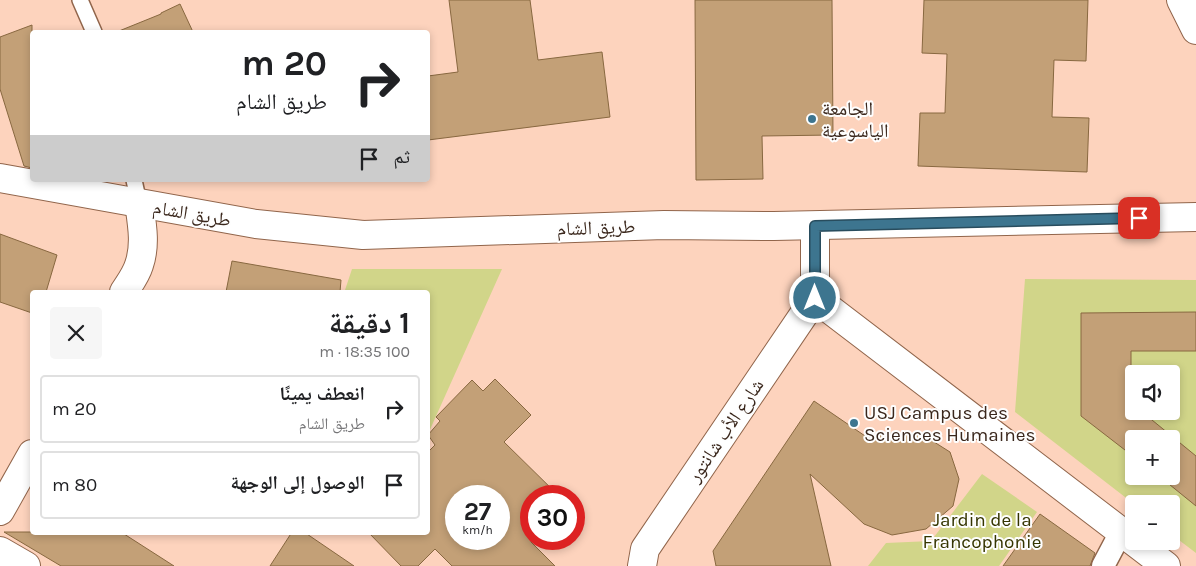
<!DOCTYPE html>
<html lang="ar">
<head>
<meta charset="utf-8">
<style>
	:root { --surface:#fff; --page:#f6f6f6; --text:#202124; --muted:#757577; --line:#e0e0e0 }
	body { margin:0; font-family:Karla,"Noto Naskh Arabic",sans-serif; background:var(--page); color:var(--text); direction:rtl; height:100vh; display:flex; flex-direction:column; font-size:19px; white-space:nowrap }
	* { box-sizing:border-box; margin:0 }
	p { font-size:16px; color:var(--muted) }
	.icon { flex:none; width:28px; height:28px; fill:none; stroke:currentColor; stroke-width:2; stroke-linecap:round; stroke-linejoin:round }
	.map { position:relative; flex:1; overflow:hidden; direction:ltr }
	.side { position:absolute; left:30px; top:290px; width:400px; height:245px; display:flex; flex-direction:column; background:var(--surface); border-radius:5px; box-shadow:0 2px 8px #0003; direction:rtl }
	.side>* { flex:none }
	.guide { position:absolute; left:30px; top:30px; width:400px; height:152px; border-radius:5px; box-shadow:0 2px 8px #0003; direction:rtl; background:#fff; color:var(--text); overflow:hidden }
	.buttons { position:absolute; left:1125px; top:365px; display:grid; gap:10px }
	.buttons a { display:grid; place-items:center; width:55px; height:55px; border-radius:5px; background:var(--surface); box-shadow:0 2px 8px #0003; font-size:25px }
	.speed { position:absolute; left:445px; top:485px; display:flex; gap:10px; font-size:25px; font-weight:700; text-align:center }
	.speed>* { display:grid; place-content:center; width:65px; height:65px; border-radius:50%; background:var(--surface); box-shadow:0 2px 8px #0003; line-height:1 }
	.speed small { font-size:12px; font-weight:400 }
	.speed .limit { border:8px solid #d22; background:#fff; color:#111 }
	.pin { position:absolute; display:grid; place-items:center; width:42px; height:42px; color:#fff; margin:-21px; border-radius:10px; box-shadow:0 2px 8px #0006 }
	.me { position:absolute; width:55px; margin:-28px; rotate:0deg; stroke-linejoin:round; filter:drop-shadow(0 0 4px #0008) }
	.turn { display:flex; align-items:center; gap:18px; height:105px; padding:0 20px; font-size:22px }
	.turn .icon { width:65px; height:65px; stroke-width:2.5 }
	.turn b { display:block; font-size:35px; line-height:42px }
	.then { display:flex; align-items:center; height:48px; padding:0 20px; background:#0003; gap:10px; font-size:19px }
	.round { display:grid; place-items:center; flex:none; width:52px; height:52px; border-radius:5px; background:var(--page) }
	.summary { display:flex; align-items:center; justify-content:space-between; height:85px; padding:0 20px }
	h1 { font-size:30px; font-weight:700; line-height:38px }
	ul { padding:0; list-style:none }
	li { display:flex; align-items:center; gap:15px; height:68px; margin:0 10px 8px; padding:0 10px; border:2px solid var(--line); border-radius:5px }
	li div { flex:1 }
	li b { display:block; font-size:19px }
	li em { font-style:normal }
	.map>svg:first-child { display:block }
	.green { fill:#d1d589; fill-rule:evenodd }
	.building { fill:#c3a077; stroke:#886840; fill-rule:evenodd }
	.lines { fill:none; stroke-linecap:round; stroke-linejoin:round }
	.service-casing { stroke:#91654b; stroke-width:18 }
	.pedestrian-casing { stroke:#91654b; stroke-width:25 }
	.minor-casing { stroke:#91654b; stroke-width:30 }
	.tertiary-casing { stroke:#91654b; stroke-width:30 }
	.service { stroke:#fff; stroke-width:15 }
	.pedestrian { stroke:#fff; stroke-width:22 }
	.minor { stroke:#fff; stroke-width:28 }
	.tertiary { stroke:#fff; stroke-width:28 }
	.route-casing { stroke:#284c5d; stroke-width:12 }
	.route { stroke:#3d758f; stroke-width:9 }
	.poi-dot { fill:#3d758f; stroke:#fefefe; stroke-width:2 }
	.labels { text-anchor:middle; stroke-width:4; stroke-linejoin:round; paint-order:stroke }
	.poi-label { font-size:19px; fill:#3a271c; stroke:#fefefe; text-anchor:start }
	.street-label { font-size:19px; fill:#3a271c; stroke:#fefefe }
	.park-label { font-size:19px; fill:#353500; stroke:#fefefe }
</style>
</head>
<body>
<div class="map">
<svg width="1196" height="566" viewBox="0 0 1196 566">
	<rect width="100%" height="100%" fill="#fdd3bd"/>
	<path class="green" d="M 352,269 L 502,269 L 428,434 L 428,292 L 349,292 L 345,290 Z
		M 1025,279 L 1196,280 L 1196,553 L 1171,534 L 1171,504 L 1134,504 L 1015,412 ZM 1134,374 L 1171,374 L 1171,411 L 1134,411 ZM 1134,439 L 1171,439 L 1171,476 L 1134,476 Z
		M 982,474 L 1037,512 L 999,566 L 868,566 L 886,543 L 931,541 Z"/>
	<path class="building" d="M 449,0 L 530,0 L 538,60 L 602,52 L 610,117 L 428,140 L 428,76 L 458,72 Z
		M 695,0 L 832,0 L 833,135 L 762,136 L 763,179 L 696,180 Z
		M 924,0 L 1088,0 L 1086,61 L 1054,60 L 1052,117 L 1089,118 L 1087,172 L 918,166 L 920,113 L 945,113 L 947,54 L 922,53 Z
		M 180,4 L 193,32 L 119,32 L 119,31 L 161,14 L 161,13 Z
		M 32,25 L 32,168 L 24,166 L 0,89 L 0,37 Z
		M 0,234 L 57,255 L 46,292 L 32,292 L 32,313 L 0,302 Z
		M 232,261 L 341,280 L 340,292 L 226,292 Z
		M 1196,312 L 1196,351 L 1131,351 L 1131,403 L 1134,405 L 1134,411 L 1141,411 L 1196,456 L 1196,506 L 1159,476 L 1171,476 L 1171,439 L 1134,439 L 1134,457 L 1081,416 L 1081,313 Z
		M 495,379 L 531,415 L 504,442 L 559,496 L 531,496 L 531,542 L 555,566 L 452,566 L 435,549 L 418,566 L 401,566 L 368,532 L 428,532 L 428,452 L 435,445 L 428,435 L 440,421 L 436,417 L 472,380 L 483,391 ZM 456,496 L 499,496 L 499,539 L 456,539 Z
		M 814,401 L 868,438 L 890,433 L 923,435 L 950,452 L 959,479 L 953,506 L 926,529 L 892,535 L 864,524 L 810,474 L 831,566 L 716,566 L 713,551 Z
		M 1040,514 L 1095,553 L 1090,566 L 1003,566 Z
		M 4,532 L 121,532 L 174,566 L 61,566 Z
		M 292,532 L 304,532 L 354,566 L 270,566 Z"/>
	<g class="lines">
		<g class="service-casing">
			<path id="service" d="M 80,0 L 94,32
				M 134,180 L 139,203"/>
		</g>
		<g class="pedestrian-casing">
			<path id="pedestrian" d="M 1103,566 L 1121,532"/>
		</g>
		<g class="minor-casing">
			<path id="minor" d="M 1181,0 L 1196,30
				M 124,292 C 129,284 136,275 139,265 C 146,245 142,224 139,203
				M 815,298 L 1166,566
				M 815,298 L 815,226
				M 0,511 L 32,454
				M 0,551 L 26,566
				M 642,566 L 645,549 L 815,298"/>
		</g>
		<g class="tertiary-casing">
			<path id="tertiary" d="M 0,178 L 256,224 L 363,235 L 664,225 L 774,226 L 1196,217"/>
		</g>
		<use href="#service" class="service"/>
		<use href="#pedestrian" class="pedestrian"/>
		<use href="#minor" class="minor"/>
		<use href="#tertiary" class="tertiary"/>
	</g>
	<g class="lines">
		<g class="route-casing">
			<path id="route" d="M 815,298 L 815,226 L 1139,218"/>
		</g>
		<use href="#route" class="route"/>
	</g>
	<g class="poi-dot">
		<circle cx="812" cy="119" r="5"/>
		<circle cx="854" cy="423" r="5"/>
	</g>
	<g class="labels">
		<g class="poi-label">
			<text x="822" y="115">الجامعة<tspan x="822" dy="22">الياسوعية</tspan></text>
			<text x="864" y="419">USJ Campus des<tspan x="864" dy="22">Sciences Humaines</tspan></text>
		</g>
		<g class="street-label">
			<text transform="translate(192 213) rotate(10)" y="7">طريق الشام</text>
			<text transform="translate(596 227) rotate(-2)" y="7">طريق الشام</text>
			<text transform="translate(725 430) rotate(-56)" y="7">شارع الأب شانتور</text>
		</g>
		<g class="park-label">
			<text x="982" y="526">Jardin de la<tspan x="982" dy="22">Francophonie</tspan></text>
		</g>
	</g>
</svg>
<div class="buttons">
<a><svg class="icon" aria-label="sound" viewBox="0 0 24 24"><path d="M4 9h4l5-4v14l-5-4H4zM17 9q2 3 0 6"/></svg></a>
<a>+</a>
<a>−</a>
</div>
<div class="speed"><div>27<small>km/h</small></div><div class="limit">30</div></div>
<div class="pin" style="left:1139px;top:218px;background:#d93025"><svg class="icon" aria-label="arrive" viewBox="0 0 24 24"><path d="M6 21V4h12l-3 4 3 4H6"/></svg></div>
<svg class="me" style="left:815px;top:298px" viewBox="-20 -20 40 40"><circle r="17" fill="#3d758f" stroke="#fff" stroke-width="3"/><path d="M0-11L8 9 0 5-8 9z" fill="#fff"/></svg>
<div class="guide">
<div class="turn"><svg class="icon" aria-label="right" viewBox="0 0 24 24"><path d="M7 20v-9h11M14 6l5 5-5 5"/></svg><div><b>20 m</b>طريق الشام</div></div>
<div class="then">ثم<svg class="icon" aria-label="arrive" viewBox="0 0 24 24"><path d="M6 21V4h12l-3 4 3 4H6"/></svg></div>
</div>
<section class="side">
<div class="summary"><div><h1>1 دقيقة</h1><p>100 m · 18:35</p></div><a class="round"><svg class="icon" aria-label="close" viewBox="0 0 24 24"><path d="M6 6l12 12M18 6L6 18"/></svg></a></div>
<ul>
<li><svg class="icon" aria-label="right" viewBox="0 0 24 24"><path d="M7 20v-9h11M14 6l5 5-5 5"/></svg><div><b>انعطف يمينًا</b><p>طريق الشام</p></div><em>20 m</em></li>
<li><svg class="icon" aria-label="arrive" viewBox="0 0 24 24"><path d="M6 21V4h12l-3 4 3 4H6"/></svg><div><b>الوصول إلى الوجهة</b></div><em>80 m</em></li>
</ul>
</section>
</div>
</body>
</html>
